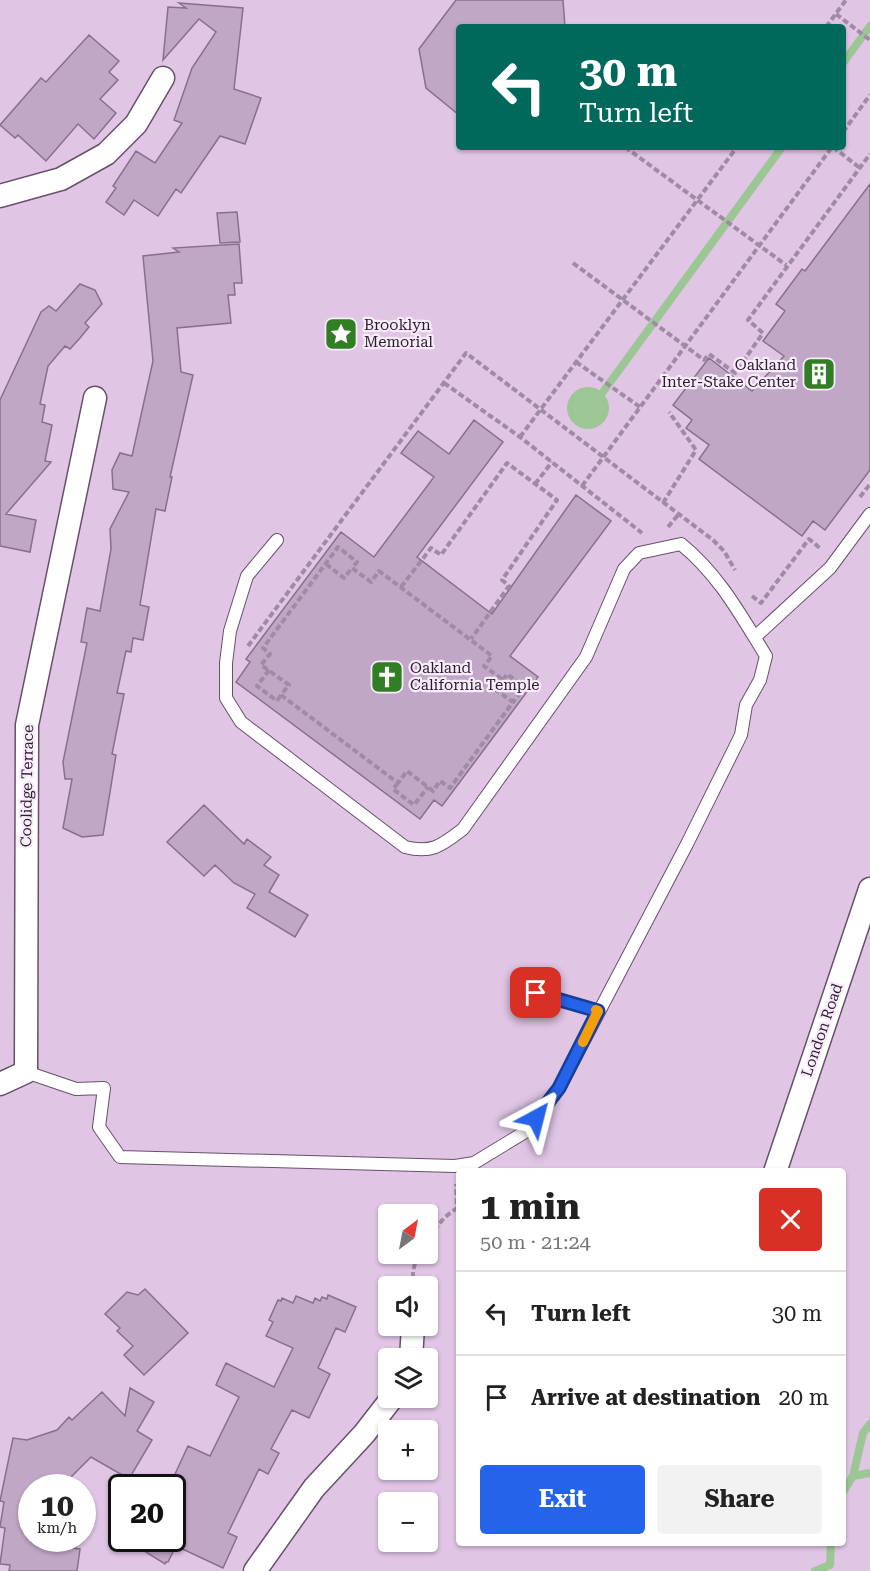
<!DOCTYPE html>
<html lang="en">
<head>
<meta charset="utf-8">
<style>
	:root { --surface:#fff; --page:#f2f2f2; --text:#222; --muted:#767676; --line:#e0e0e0; --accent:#2563eb }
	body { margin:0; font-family:"Roboto Serif",serif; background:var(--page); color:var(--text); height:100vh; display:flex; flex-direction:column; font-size:22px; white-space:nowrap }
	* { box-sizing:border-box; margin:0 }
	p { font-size:20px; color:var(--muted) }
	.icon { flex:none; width:33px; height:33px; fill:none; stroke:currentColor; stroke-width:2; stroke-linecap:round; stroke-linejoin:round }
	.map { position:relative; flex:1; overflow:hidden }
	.drawer { position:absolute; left:456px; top:1168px; width:390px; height:378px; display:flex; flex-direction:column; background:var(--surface); border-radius:6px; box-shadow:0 2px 4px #0004 }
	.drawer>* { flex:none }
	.hud { position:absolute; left:456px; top:24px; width:390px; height:126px; border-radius:6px; box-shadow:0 2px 4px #0004; background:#00695c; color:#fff; overflow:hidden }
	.needle { width:39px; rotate:32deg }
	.buttons { position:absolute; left:378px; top:1204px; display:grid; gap:12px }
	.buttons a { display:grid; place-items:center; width:60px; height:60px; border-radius:6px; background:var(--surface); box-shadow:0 2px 4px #0004; font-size:30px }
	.speed { position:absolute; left:18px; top:1474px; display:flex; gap:12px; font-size:30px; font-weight:700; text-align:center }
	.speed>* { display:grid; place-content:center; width:78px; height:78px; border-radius:50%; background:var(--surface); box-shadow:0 2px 4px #0004; line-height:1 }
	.speed small { font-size:15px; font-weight:400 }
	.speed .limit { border:3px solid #111; border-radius:9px; background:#fff; color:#111 }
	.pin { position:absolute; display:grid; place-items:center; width:51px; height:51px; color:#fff; margin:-26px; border-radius:12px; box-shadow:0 3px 9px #0006 }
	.me { position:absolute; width:66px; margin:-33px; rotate:38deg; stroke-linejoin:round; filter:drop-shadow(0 0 4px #0008) }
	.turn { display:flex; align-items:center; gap:21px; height:126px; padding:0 24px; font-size:27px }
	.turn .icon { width:78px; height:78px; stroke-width:2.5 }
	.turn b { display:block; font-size:42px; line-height:51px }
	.round { display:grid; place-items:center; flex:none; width:63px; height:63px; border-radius:6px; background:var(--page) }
	.overview { display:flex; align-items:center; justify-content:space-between; height:102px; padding:0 24px }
	h1 { font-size:36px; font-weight:700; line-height:45px }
	.button { display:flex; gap:12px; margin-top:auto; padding:12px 24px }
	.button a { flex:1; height:69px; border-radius:6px; background:var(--accent); color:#fff; font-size:24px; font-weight:700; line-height:69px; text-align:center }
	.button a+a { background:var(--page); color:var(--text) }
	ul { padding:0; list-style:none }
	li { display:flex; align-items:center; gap:18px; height:84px; padding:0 24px; border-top:2px solid var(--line) }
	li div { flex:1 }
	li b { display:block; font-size:22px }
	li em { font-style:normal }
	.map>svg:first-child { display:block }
	.water { fill:#9cc795 }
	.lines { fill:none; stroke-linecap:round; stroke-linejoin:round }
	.stream { stroke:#9cc795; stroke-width:8 }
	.building { fill:#c1a7c6; stroke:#88708d; stroke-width:1.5 }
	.lane-casing { stroke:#68506c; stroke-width:14 }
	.street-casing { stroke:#68506c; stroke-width:25 }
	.path { stroke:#a08ba4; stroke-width:4; stroke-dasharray:6 3; stroke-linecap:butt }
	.lane { stroke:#fff; stroke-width:12 }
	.street { stroke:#fff; stroke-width:22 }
	.route-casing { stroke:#184099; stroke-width:15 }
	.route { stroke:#2563eb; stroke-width:10 }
	.slow { stroke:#f59e0b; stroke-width:10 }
	.labels { text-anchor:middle; stroke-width:4.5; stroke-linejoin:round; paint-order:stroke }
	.poi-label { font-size:15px; fill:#291f2b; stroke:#f9ebfb; text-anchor:start }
	.street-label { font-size:15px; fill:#291f2b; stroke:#f9ebfb }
</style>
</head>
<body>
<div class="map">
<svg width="870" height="1571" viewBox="0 0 870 1571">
	<rect width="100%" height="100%" fill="#e0c5e5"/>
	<path class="water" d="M567 408a21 21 0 1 1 42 0a21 21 0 1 1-42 0Z"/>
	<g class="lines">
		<path class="stream" d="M 843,63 L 870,26
			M 603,392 L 782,147
			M 853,1476 L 870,1473
			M 843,1492 L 853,1476 L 863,1433 L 870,1424
			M 815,1571 L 830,1565 L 831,1544"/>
	</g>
	<path class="building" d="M 456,0 L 563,0 L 565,27 L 459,27 L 459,115 L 426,88 L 419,49 Z
		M 179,3 L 243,8 L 234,89 L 261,98 L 245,144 L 220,136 L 181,193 L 176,189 L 158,216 L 134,200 L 124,215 L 106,202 L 116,188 L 113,186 L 136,151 L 155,163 L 182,123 L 174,120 L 192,68 L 216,32 L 199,19 L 163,60 L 168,7 L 186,8 Z
		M 89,35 L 119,61 L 109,72 L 118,80 L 100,99 L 116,113 L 94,139 L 78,124 L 46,161 L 18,135 L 15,138 L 0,125 L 41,78 L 46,82 Z
		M 870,184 L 870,470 L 825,530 L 813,521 L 802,536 L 699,459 L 709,445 L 686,428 L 692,420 L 673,405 L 709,358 L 752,391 L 784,356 L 763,341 L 785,311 L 776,304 L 802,269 L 805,271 Z
		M 237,212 L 240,242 L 220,243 L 217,213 Z
		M 239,244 L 242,283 L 234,283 L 235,295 L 228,295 L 231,323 L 177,328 L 181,372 L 193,375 L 170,477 L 172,477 L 165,511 L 156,509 L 140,605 L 149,607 L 143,640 L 133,638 L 131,652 L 126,651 L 117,693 L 124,694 L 112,754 L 116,755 L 103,835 L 82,837 L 63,828 L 72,779 L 65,779 L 63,762 L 87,643 L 81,642 L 87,608 L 100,611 L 111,549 L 110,529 L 129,492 L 113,489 L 112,470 L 120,453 L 132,456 L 153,361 L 143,256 L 179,252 L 173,248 Z
		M 80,284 L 95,290 L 102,304 L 85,323 L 89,327 L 80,338 L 70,349 L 65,346 L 48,366 L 40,404 L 45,405 L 42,422 L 52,425 L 45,461 L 51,462 L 6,514 L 36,520 L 30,552 L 0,546 L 0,400 L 41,312 L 49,306 L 56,311 Z
		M 474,420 L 503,442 L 417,557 L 492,614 L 576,495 L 611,521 L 510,656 L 538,677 L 442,806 L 434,800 L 420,819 L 236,682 L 250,662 L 246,659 L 341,532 L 374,557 L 434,477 L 401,453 L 418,431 L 449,454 Z
		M 204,805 L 244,844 L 247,839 L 271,857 L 264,865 L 279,875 L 269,892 L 308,915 L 295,937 L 247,908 L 255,894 L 234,883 L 215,865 L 204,876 L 167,842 Z
		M 145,1289 L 188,1333 L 144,1375 L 124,1355 L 133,1346 L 117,1331 L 120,1328 L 105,1314 L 127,1292 L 138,1295 Z
		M 328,1295 L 356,1307 L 345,1332 L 336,1328 L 318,1368 L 330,1374 L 309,1418 L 292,1410 L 271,1449 L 279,1453 L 268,1474 L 259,1469 L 228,1533 L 237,1537 L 223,1568 L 176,1546 L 168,1562 L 166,1562 L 165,1564 L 125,1539 L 172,1539 L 172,1488 L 169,1487 L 188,1446 L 210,1456 L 239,1397 L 216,1385 L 226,1363 L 274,1387 L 293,1348 L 266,1336 L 273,1322 L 269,1320 L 278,1300 L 281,1301 L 282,1298 L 293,1303 L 296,1296 L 313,1303 L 315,1298 L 320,1301 L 322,1297 L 327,1299 Z
		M 130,1388 L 154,1402 L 137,1431 L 152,1440 L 129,1479 L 91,1457 L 60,1488 L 32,1488 L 32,1542 L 80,1549 L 77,1571 L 9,1571 L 10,1565 L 0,1564 L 5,1528 L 0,1527 L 4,1502 L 0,1501 L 13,1438 L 27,1440 L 57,1430 L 69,1417 L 72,1420 L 102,1392 L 125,1416 Z"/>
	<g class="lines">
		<g class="lane-casing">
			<path id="lane" d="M 755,637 L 830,568 L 870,514
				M 536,993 L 598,1011
				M 26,1072 L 76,1089 L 104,1088 L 99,1127 L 120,1157 L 455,1166 L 474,1163 L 525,1132 L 559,1088 L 687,844 L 741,735 L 746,705 L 760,680 L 766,656 C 740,614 719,575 681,544 L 639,553 L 624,569 L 586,657 L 463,829 C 442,845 432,854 405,847 L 241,722 L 226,698 L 226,663 L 230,631 L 247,576 L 277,540"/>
		</g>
		<g class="street-casing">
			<path id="street" d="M 0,196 L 61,179 L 106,154 L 136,124 L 163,78
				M 0,1084 L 26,1072 L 27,725 L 95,398
				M 775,1172 L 870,889
				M 411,1359 L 413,1326
				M 255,1571 L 314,1488 L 364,1434 L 392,1398"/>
		</g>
		<path class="path" d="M 836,14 L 870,40
			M 826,27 L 846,0
			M 843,132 L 870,95
			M 625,147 L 786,265
			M 833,147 L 860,168
			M 573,263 L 704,360 L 709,354 L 735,373 L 763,333 L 748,320 L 870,154
			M 576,362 L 640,407
			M 444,383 L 520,437 L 642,533
			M 520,437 L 737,147
			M 535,484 L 552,462
			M 582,486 L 832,147
			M 860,497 L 870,484
			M 663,503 L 696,450 L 669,412
			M 668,527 L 678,515
			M 326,564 L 344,578 L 352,568 L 371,582 L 379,571 L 492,656 L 484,666 L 503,680 L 496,690 L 513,702 L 450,788 L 440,781 L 433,791 L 407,771 L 398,783 L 281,695 L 289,685 L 261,665 L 270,654 L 263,648 L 338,547 L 357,562 L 352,568
			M 401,587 L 431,548 L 441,555 L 507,463 L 557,500 L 502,580 L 509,586 L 471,639
			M 752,596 L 761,603 L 809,539 L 821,549
			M 248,646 L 466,353 L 713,540 L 724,551 L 735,570
			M 269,670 L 257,686 L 277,701 L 281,695
			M 503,680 L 507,674 L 525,687 L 513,702
			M 398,783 L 393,789 L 414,805 L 428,787
			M 428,1237 L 445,1217 L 457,1208 L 456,1184
			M 413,1287 L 413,1272 L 417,1254"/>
		<use href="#lane" class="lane"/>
		<use href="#street" class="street"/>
	</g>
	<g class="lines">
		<g class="route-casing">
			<path id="route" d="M 536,993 L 598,1011 L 559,1088 L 536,1118"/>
		</g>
		<use href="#route" class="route"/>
		<path class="slow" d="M 583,1042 L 598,1011 L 596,1010"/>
	</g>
	<defs>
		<g id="sight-square" transform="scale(1.725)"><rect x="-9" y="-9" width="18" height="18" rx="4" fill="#327e25" stroke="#f9ebfb"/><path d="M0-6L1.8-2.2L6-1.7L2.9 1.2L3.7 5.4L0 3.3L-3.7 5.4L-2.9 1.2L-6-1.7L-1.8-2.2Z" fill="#fff"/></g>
		<g id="building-square" transform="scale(1.725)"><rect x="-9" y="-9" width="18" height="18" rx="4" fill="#327e25" stroke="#f9ebfb"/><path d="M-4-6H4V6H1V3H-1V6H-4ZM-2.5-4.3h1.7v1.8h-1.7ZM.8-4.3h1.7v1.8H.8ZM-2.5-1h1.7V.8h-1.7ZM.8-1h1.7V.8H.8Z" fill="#fff"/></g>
		<g id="church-square" transform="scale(1.725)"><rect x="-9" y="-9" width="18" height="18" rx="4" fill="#327e25" stroke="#f9ebfb"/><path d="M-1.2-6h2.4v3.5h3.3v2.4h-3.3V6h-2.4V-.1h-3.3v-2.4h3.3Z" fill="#fff"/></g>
	</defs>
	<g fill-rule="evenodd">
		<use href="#sight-square" x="341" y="334"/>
		<use href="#building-square" x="819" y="374"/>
		<use href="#church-square" x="387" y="677"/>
	</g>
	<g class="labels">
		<g class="poi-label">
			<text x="364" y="330">Brooklyn<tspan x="364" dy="17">Memorial</tspan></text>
			<text x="796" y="370" text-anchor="end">Oakland<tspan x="796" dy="17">Inter-Stake Center</tspan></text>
			<text x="410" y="673">Oakland<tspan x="410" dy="17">California Temple</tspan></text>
		</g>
		<g class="street-label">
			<text transform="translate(27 786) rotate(-89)" y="5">Coolidge Terrace</text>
			<text transform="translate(822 1030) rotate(-71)" y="5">London Road</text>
		</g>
	</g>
</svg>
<div class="buttons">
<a><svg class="needle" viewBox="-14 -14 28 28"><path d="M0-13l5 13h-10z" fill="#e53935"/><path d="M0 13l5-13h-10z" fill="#767676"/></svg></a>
<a><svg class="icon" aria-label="sound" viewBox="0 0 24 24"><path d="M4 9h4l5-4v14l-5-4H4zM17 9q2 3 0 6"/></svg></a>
<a><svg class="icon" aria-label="layers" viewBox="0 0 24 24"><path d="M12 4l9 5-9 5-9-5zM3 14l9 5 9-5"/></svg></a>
<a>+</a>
<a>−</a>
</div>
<div class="speed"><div>10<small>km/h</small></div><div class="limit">20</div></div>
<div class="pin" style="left:536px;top:993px;background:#d93025"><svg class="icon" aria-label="arrive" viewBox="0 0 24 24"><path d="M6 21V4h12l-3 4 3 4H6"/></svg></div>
<svg class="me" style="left:536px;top:1118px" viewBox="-20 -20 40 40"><path d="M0-17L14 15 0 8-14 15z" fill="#2563eb" stroke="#fff" stroke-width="4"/></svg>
<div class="hud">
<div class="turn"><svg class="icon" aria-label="left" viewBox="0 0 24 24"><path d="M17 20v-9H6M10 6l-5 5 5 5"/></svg><div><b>30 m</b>Turn left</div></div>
</div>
<section class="drawer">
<div class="overview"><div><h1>1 min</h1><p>50 m · 21:24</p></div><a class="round" style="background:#d93025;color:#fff"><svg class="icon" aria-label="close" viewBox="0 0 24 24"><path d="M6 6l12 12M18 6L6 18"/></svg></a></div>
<ul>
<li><svg class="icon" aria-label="left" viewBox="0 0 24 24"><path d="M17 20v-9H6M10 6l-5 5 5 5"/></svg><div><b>Turn left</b></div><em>30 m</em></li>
<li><svg class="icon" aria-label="arrive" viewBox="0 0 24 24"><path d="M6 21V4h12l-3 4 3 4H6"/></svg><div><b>Arrive at destination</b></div><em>20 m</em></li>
</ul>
<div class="button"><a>Exit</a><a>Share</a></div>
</section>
</div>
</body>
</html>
